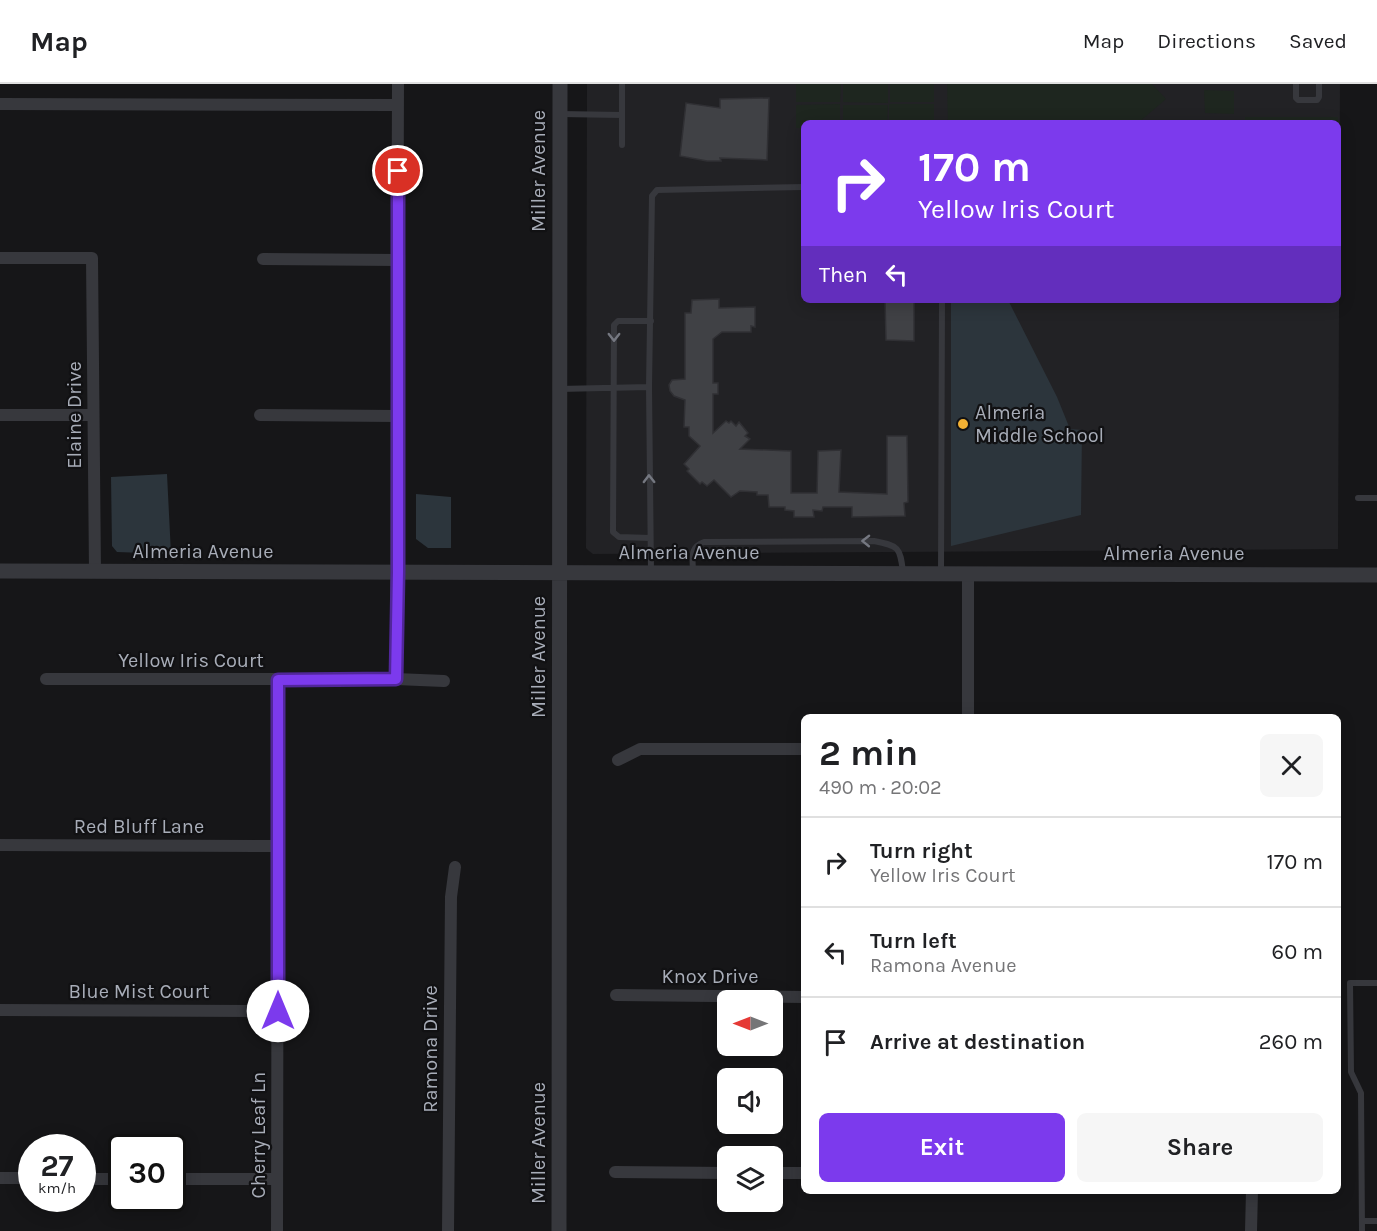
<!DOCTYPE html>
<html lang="en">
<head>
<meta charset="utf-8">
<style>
	:root { --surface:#fff; --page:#f6f6f6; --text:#202124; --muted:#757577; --line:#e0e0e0; --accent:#7c3aed }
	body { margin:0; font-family:Karla,sans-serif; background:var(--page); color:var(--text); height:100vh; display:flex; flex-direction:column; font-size:22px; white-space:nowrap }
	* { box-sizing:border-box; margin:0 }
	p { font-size:20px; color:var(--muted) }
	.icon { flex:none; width:33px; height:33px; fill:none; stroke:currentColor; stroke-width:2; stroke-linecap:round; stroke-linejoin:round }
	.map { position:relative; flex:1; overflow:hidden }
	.drawer { position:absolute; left:801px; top:630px; width:540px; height:480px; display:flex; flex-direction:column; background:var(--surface); border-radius:9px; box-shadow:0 3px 15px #0003 }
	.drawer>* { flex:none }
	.top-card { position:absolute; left:801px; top:36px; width:540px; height:183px; border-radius:9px; box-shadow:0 3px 15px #0003; background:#7c3aed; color:#fff; overflow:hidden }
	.needle { width:39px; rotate:270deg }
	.buttons { position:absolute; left:717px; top:906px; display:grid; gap:12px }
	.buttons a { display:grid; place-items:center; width:66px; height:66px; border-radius:9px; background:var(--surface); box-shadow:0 3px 15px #0003; font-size:30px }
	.speed { position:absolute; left:18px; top:1050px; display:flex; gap:12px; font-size:30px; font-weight:700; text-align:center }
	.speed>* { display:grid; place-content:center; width:78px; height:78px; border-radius:50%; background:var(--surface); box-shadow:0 3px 15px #0003; line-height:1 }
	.speed small { font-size:15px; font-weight:400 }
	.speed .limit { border:3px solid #111; border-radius:9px; background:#fff; color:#111 }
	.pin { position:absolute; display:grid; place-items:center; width:51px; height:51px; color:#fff; margin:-26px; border:3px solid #fff; border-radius:50%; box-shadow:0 2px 6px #0007 }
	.me { position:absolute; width:66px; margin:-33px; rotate:0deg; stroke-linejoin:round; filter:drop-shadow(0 0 4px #0008) }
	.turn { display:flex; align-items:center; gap:21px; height:126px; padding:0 18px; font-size:27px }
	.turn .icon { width:78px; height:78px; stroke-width:2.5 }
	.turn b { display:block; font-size:42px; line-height:51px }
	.then { display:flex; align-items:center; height:57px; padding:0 18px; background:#0003; gap:12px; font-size:22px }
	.round { display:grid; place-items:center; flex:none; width:63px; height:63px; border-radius:9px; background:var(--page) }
	.headline { display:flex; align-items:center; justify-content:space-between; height:102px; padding:0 18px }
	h1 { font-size:36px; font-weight:700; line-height:45px }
	.button { display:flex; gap:12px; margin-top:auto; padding:12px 18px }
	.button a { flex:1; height:69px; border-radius:9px; background:var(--accent); color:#fff; font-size:24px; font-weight:700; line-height:69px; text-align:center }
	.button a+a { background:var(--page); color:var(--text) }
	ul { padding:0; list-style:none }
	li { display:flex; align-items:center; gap:18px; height:90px; padding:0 18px; border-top:2px solid var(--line) }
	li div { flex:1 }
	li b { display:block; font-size:22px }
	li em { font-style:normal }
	header { display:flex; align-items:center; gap:36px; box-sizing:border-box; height:84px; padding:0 30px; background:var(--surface); border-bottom:2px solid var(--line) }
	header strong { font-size:28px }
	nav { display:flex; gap:33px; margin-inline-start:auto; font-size:21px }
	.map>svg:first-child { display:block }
	.built { fill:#222225; fill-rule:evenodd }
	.green { fill:#1e261f }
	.water { fill:#2c353c }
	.building { fill:#404145; stroke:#303034; stroke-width:1.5 }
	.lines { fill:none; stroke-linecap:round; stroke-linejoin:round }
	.service { stroke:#37383d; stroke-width:6 }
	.minor { stroke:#37383d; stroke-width:12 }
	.tertiary { stroke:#37383d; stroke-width:15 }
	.oneway { stroke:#757881 }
	.route-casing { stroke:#51269a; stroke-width:15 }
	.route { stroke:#7c3aed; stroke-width:10 }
	.poi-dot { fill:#f2b134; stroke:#111113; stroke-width:2 }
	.labels { text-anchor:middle; stroke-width:4.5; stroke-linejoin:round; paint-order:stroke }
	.street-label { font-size:20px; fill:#a8adb8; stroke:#111113 }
	.poi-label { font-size:20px; fill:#a8adb8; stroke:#111113; text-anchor:start }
</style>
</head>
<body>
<header>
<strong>Map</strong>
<nav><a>Map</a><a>Directions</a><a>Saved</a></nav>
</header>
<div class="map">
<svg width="1377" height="1147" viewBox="0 0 1377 1147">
	<rect width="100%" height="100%" fill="#161618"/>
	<path class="built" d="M 587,0 L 1340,0 L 1338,465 L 593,470 L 589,467 L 586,464 ZM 804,39 L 1338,39 L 1338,216 L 804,216 Z"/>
	<path class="green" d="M 796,0 L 841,0 L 840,18 L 796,18 Z
		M 843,0 L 888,0 L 888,19 L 843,18 Z
		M 890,0 L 934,0 L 934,18 L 890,18 Z
		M 947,0 L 1152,0 L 1166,15 L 1138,39 L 948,39 Z
		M 1204,6 L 1234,7 L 1234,30 L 1205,29 Z
		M 840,20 L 840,39 L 804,39 L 804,44 L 796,44 L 796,21 Z
		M 889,20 L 934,20 L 934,39 L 889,39 Z
		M 843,21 L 888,21 L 887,39 L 843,39 Z
		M 1245,33 L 1338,33 L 1338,39 L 1245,39 Z"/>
	<path class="water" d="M 951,216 L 1008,216 L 1057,313 L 1070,345 L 1082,346 L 1081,431 L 951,462 Z
		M 167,390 L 171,470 L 117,468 L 112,462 L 111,393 Z
		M 416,410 L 451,413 L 451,464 L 428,464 L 416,455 Z"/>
	<path class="building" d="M 769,14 L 767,76 L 720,74 L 721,77 L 707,77 L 680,72 L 686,19 L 720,24 L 720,15 Z
		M 719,215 L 719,224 L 755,223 L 755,243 L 751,242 L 751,248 L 722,248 L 713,255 L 713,299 L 718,299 L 718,310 L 713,310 L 713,349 L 726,337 L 729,339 L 731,337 L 736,342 L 739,338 L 748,349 L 745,352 L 750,355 L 740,365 L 791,367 L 791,409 L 817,409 L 818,367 L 841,366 L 839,408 L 887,410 L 887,352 L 907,352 L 908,418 L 904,419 L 905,432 L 852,433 L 852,423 L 823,423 L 822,427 L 813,426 L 814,433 L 794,433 L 794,427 L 785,426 L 785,423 L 769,423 L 768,411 L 757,411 L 757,408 L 740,407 L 731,413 L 714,396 L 707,402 L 702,398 L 700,400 L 687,387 L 689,385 L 684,380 L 700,362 L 689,352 L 689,343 L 684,343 L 685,316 L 674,312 L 670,307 L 669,301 L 672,296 L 685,295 L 685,229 L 691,229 L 692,216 Z
		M 885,216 L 914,216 L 914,257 L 886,256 Z"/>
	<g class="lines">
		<path class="service" d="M 622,0 L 622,61
			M 1296,0 L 1296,14 L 1298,16 L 1317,16 L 1319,13 L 1319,0
			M 560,30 L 622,31
			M 559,305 L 649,303
			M 1358,414 L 1377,414
			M 650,454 L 619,453 L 613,448 L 614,241 L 618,237 L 651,237
			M 651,488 L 649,303 L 652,112 L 657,106 L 804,103
			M 693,489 C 693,475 689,463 704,458 L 874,457 C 899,462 900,463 903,488
			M 941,490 L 942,216
			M 1362,1137 L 1377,1137
			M 1362,1147 L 1361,1009 L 1351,988 L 1350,899 L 1377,899"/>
		<path class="minor" d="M 0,20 L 398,21
			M 0,174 L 92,174 L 95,488
			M 263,175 L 398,176
			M 0,331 L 93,331
			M 260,331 L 397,332
			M 46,595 L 396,595 L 444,597
			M 396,595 L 398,0
			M 968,633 L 968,490
			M 618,676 L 640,665 L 804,665
			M 0,761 L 278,762
			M 616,911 L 804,913
			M 0,926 L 278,927
			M 615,1088 L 728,1089
			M 772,1089 L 804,1089
			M 0,1094 L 32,1094
			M 82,1095 L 122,1095
			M 172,1095 L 277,1095
			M 277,1147 L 278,596
			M 448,1147 L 451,813 L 455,783
			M 1251,1147 L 1252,1107"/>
		<path class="tertiary" d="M 0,487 L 1377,491
			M 559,1147 L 560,0"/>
	</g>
	<defs><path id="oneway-chevron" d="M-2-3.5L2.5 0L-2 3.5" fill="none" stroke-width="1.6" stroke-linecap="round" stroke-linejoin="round" transform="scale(1.5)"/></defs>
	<g class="oneway">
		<use href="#oneway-chevron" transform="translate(614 253) rotate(90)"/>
		<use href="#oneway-chevron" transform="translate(649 395) rotate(-91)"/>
		<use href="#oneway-chevron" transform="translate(866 457) rotate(-179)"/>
	</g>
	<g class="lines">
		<g class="route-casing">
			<path id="route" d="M 278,927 L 278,596 L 396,595 L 398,488 L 398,87"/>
		</g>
		<use href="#route" class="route"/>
	</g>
	<circle class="poi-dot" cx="963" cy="340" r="6"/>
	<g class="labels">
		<g class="street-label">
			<text transform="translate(538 87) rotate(-90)" y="7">Miller Avenue</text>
			<text transform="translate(74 331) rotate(-90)" y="7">Elaine Drive</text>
			<text x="203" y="474">Almeria Avenue</text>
			<text x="689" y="475">Almeria Avenue</text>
			<text x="1174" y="476">Almeria Avenue</text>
			<text transform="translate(538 573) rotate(-90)" y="7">Miller Avenue</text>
			<text x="191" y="583">Yellow Iris Court</text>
			<text x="139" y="749">Red Bluff Lane</text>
			<text x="710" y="899">Knox Drive</text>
			<text x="139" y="914">Blue Mist Court</text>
			<text transform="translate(430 965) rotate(-90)" y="7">Ramona Drive</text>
			<text transform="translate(258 1051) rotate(-90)" y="7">Cherry Leaf Ln</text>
			<text transform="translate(538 1059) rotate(-90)" y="7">Miller Avenue</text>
		</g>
		<g class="poi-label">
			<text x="975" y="335">Almeria<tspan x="975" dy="23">Middle School</tspan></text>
		</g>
	</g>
</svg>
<div class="buttons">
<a><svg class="needle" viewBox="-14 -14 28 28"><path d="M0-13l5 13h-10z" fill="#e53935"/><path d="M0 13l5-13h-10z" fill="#757577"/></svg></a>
<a><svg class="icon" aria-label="sound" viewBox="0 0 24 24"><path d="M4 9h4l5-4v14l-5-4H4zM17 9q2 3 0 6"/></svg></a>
<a><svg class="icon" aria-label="layers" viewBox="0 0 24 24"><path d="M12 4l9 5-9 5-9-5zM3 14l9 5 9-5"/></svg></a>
</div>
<div class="speed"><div>27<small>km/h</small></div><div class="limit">30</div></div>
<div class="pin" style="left:398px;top:87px;background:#d93025"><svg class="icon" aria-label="arrive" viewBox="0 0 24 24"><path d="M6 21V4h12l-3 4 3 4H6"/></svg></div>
<svg class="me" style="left:278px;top:927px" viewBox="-20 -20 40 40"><circle r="19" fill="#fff"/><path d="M0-13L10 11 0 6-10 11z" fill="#7c3aed"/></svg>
<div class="top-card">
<div class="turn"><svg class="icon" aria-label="right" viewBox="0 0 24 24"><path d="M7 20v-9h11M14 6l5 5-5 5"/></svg><div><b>170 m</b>Yellow Iris Court</div></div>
<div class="then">Then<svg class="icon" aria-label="left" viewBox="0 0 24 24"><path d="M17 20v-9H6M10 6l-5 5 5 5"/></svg></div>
</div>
<section class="drawer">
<div class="headline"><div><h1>2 min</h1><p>490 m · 20:02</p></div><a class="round"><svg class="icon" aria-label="close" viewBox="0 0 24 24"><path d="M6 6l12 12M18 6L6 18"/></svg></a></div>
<ul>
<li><svg class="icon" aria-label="right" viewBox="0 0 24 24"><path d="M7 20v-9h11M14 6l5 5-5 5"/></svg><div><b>Turn right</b><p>Yellow Iris Court</p></div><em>170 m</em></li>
<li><svg class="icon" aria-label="left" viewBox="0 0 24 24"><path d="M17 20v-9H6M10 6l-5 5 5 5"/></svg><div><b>Turn left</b><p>Ramona Avenue</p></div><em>60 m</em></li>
<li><svg class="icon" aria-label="arrive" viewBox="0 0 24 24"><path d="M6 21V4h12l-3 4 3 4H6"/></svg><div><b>Arrive at destination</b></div><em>260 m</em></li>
</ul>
<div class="button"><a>Exit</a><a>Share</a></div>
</section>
</div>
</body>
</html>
